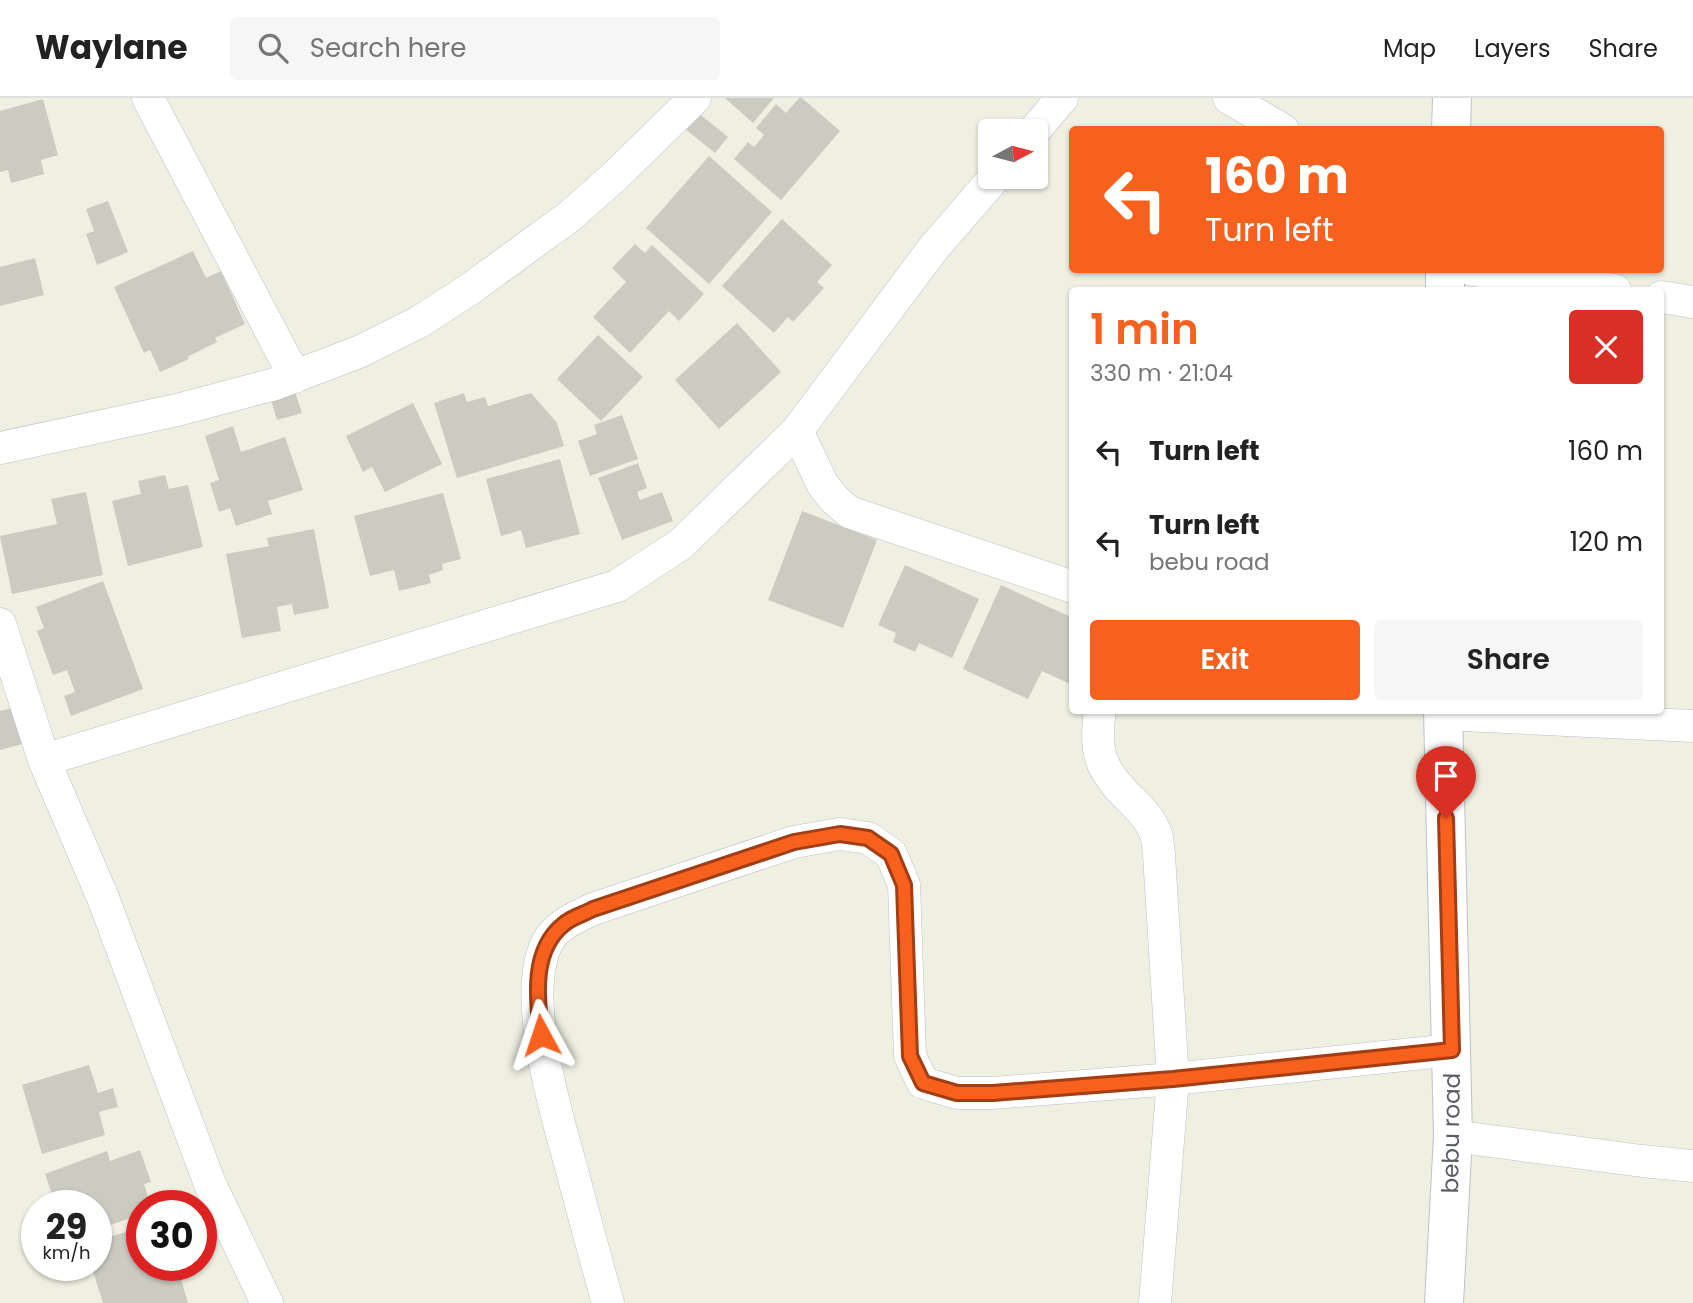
<!DOCTYPE html>
<html lang="en">
<head>
<meta charset="utf-8">
<style>
	:root { --surface:#fff; --page:#f6f6f6; --text:#222; --muted:#767676; --line:#e0e0e0; --accent:#f8601e }
	body { margin:0; font-family:Poppins,sans-serif; background:var(--page); color:var(--text); height:100vh; display:flex; flex-direction:column; font-size:26px; white-space:nowrap }
	* { box-sizing:border-box; margin:0 }
	p { font-size:23px; color:var(--muted) }
	.icon { flex:none; width:38px; height:38px; fill:none; stroke:currentColor; stroke-width:2; stroke-linecap:round; stroke-linejoin:round }
	.map { position:relative; flex:1; overflow:hidden }
	.panel { position:absolute; left:1069px; top:189px; width:595px; height:427px; display:flex; flex-direction:column; background:var(--surface); border-radius:7px; box-shadow:0 2px 5px #0004 }
	.panel>* { flex:none }
	.hud { position:absolute; left:1069px; top:28px; width:595px; height:147px; border-radius:7px; box-shadow:0 2px 5px #0004; background:#f8601e; color:#fff; overflow:hidden }
	.needle { width:46px; rotate:83deg }
	.controls { position:absolute; left:978px; top:21px; display:grid; gap:14px }
	.controls a { display:grid; place-items:center; width:70px; height:70px; border-radius:7px; background:var(--surface); box-shadow:0 2px 5px #0004; font-size:35px }
	.speed { position:absolute; left:21px; top:1092px; display:flex; gap:14px; font-size:35px; font-weight:700; text-align:center }
	.speed>* { display:grid; place-content:center; width:91px; height:91px; border-radius:50%; background:var(--surface); box-shadow:0 2px 5px #0004; line-height:1 }
	.speed small { font-size:18px; font-weight:400 }
	.speed .limit { border:10px solid #d22; background:#fff; color:#111 }
	.pin { position:absolute; display:grid; place-items:center; width:60px; height:60px; color:#fff; margin:-72px -30px; border-radius:50% 50% 50% 0; rotate:-45deg; box-shadow:0 0 7px #0007 }
	.pin .icon { rotate:45deg }
	.me { position:absolute; width:77px; margin:-38px; rotate:355deg; stroke-linejoin:round; filter:drop-shadow(0 0 5px #0008) }
	.turn { display:flex; align-items:center; gap:24px; height:147px; padding:0 21px; font-size:32px }
	.turn .icon { width:91px; height:91px; stroke-width:2.5 }
	.turn b { display:block; font-size:49px; line-height:60px }
	.round { display:grid; place-items:center; flex:none; width:74px; height:74px; border-radius:7px; background:var(--page) }
	.overview { display:flex; align-items:center; justify-content:space-between; height:119px; padding:0 21px }
	h1 { font-size:42px; font-weight:600; line-height:52px; color:var(--accent) }
	.cta { display:flex; gap:14px; margin-top:auto; padding:14px 21px }
	.cta a { flex:1; height:80px; border-radius:7px; background:var(--accent); color:#fff; font-size:28px; font-weight:600; line-height:80px; text-align:center }
	.cta a+a { background:var(--page); color:var(--text) }
	ul { padding:0; list-style:none }
	li { display:flex; align-items:center; gap:21px; height:91px; padding:0 21px }
	li div { flex:1 }
	li b { display:block; font-size:26px }
	li em { font-style:normal }
	header { display:flex; align-items:center; gap:42px; box-sizing:border-box; height:98px; padding:0 35px; background:var(--surface); border-bottom:2px solid var(--line) }
	header strong { font-size:33px }
	nav { display:flex; gap:38px; margin-inline-start:auto; font-size:24px }
	.search { width:490px; height:63px; background:var(--page); display:flex; align-items:center; gap:18px; box-sizing:border-box; padding:0 24px; border-radius:7px; color:var(--muted); font-size:26px }
	.map>svg:first-child { display:block }
	.building { fill:#cccbc1 }
	.lines { fill:none; stroke-linecap:round; stroke-linejoin:round }
	.street-casing { stroke:#bfbfc6; stroke-width:33 }
	.secondary-casing { stroke:#bec0c9; stroke-width:40 }
	.street { stroke:#fff; stroke-width:32 }
	.secondary { stroke:#fff; stroke-width:38 }
	.route-casing { stroke:#a13e14; stroke-width:18 }
	.route { stroke:#f8601e; stroke-width:12 }
	.labels { text-anchor:middle; stroke-width:5; stroke-linejoin:round; paint-order:stroke }
	.street-label { font-size:23px; fill:#5a5c64; stroke:#fff }
</style>
</head>
<body>
<header>
<strong>Waylane</strong>
<div class="search"><svg class="icon" aria-label="search" viewBox="0 0 24 24"><circle cx="10" cy="10" r="6"/><path d="M15 15l6 6"/></svg>Search here</div>
<nav><a>Map</a><a>Layers</a><a>Share</a></nav>
</header>
<div class="map">
<svg width="1693" height="1205" viewBox="0 0 1693 1205">
	<rect width="100%" height="100%" fill="#efefe2"/>
	<path class="building" d="M 725,0 L 774,0 L 753,25 Z
		M 799,0 L 802,0 L 840,33 L 781,102 L 734,61 L 748,44 L 754,49 L 764,37 L 756,30 L 776,6 L 786,15 Z
		M 43,1 L 58,57 L 41,62 L 44,76 L 11,85 L 8,72 L 0,74 L 0,13 Z
		M 697,14 L 728,39 L 715,55 L 684,30 Z
		M 709,58 L 772,114 L 709,186 L 646,130 Z
		M 108,103 L 128,154 L 97,167 L 86,136 L 94,133 L 86,111 Z
		M 782,121 L 832,167 L 817,184 L 824,190 L 793,224 L 788,219 L 774,235 L 722,188 Z
		M 635,146 L 645,155 L 652,147 L 704,196 L 679,223 L 669,213 L 630,255 L 593,219 L 626,184 L 612,170 Z
		M 193,153 L 206,180 L 221,173 L 245,226 L 215,240 L 217,244 L 187,259 L 189,261 L 160,274 L 150,252 L 144,255 L 114,189 Z
		M 35,160 L 44,197 L 0,208 L 0,169 Z
		M 737,225 L 781,274 L 719,331 L 675,282 Z
		M 598,237 L 643,279 L 601,323 L 557,281 Z
		M 293,288 L 302,315 L 277,322 L 269,295 Z
		M 464,295 L 467,304 L 485,299 L 488,308 L 531,295 L 557,325 L 564,348 L 457,380 L 434,305 Z
		M 413,305 L 442,366 L 385,394 L 372,369 L 363,374 L 346,338 Z
		M 622,317 L 638,361 L 590,378 L 578,343 L 597,336 L 594,327 Z
		M 233,328 L 241,354 L 285,339 L 303,392 L 268,403 L 272,416 L 236,428 L 230,410 L 219,414 L 210,385 L 219,382 L 205,338 Z
		M 560,361 L 580,436 L 526,450 L 521,432 L 501,438 L 486,381 Z
		M 638,365 L 647,390 L 637,394 L 640,402 L 662,394 L 673,423 L 622,442 L 598,380 Z
		M 165,377 L 169,391 L 188,387 L 203,449 L 128,468 L 112,403 L 141,396 L 138,383 Z
		M 86,394 L 103,477 L 12,496 L 0,438 L 57,426 L 51,401 Z
		M 443,395 L 461,461 L 442,466 L 443,472 L 429,477 L 431,485 L 399,493 L 394,472 L 370,478 L 354,418 Z
		M 802,413 L 877,442 L 843,530 L 768,502 Z
		M 314,431 L 329,510 L 294,517 L 292,506 L 277,509 L 281,533 L 242,540 L 226,456 L 269,448 L 267,440 Z
		M 905,467 L 979,501 L 952,560 L 919,545 L 915,554 L 893,544 L 896,535 L 878,527 Z
		M 103,483 L 143,591 L 71,618 L 64,598 L 75,594 L 67,572 L 53,577 L 37,533 L 44,530 L 36,509 Z
		M 1001,487 L 1073,520 L 1071,536 L 1073,537 L 1073,579 L 1070,586 L 1042,573 L 1028,601 L 963,571 Z
		M 20,608 L 30,644 L 0,652 L 0,613 Z
		M 89,967 L 98,995 L 113,990 L 118,1009 L 99,1014 L 105,1037 L 42,1056 L 22,987 Z
		M 140,1052 L 151,1084 L 144,1086 L 151,1108 L 142,1108 L 142,1116 L 96,1132 L 96,1108 L 56,1108 L 45,1076 L 107,1053 L 110,1063 Z
		M 142,1129 L 142,1167 L 177,1167 L 188,1205 L 103,1205 L 91,1167 L 96,1167 L 96,1143 Z"/>
	<g class="lines">
		<g class="street-casing">
			<path id="street" d="M 148,0 L 295,279
				M 1229,0 L 1283,32
				M 1034,33 L 1062,0
				M 1473,172 L 1615,192
				M 1661,199 L 1693,204
				M 797,333 L 823,387 L 834,401 L 849,414 L 1073,489
				M 0,350 L 177,312 L 275,286 L 361,253 L 419,224 L 470,191 L 570,118 L 615,78 L 695,0
				M 0,526 L 44,662 L 103,800 L 210,1086 L 267,1205
				M 1100,612 C 1094,654 1100,672 1130,701 C 1140,710 1151,722 1156,736 C 1158,742 1158,751 1159,757 L 1173,981 L 1155,1205
				M 1443,616 L 1693,628
				M 44,662 L 617,488 L 681,446 L 797,333 L 932,152 L 995,79
				M 1453,1038 L 1642,1063 L 1693,1068
				M 608,1205 C 596,1162 584,1119 573,1076 C 557,1018 520,900 547,845 C 556,827 577,819 593,811 L 794,744 L 840,736 L 868,740 L 891,756 L 904,787 L 910,958 L 923,985 L 957,995 L 993,995 L 1173,981 L 1452,952"/>
		</g>
		<g class="secondary-casing">
			<path id="secondary" d="M 1451,32 L 1452,0
				M 1445,192 L 1445,172
				M 1443,612 L 1453,1038 L 1444,1205"/>
		</g>
		<use href="#street" class="street"/>
		<use href="#secondary" class="secondary"/>
	</g>
	<g class="lines">
		<g class="route-casing">
			<path id="route" d="M 541,937 C 537,900 531,852 564,826 C 572,819 584,816 593,811 L 794,744 L 840,736 L 868,740 L 891,756 L 904,787 L 910,958 L 923,985 L 957,995 L 993,995 L 1173,981 L 1452,952 L 1446,720"/>
		</g>
		<use href="#route" class="route"/>
	</g>
	<g class="labels">
		<g class="street-label">
			<text transform="translate(1451 1035) rotate(-89)" y="8">bebu road</text>
		</g>
	</g>
</svg>
<div class="controls">
<a><svg class="needle" viewBox="-14 -14 28 28"><path d="M0-13l5 13h-10z" fill="#e53935"/><path d="M0 13l5-13h-10z" fill="#767676"/></svg></a>
</div>
<div class="speed"><div>29<small>km/h</small></div><div class="limit">30</div></div>
<div class="pin" style="left:1446px;top:720px;background:#d93025"><svg class="icon" aria-label="arrive" viewBox="0 0 24 24"><path d="M6 21V4h12l-3 4 3 4H6"/></svg></div>
<svg class="me" style="left:541px;top:937px" viewBox="-20 -20 40 40"><path d="M0-17L14 15 0 8-14 15z" fill="#f8601e" stroke="#fff" stroke-width="4"/></svg>
<div class="hud">
<div class="turn"><svg class="icon" aria-label="left" viewBox="0 0 24 24"><path d="M17 20v-9H6M10 6l-5 5 5 5"/></svg><div><b>160 m</b>Turn left</div></div>
</div>
<section class="panel">
<div class="overview"><div><h1>1 min</h1><p>330 m · 21:04</p></div><a class="round" style="background:#d93025;color:#fff"><svg class="icon" aria-label="close" viewBox="0 0 24 24"><path d="M6 6l12 12M18 6L6 18"/></svg></a></div>
<ul>
<li><svg class="icon" aria-label="left" viewBox="0 0 24 24"><path d="M17 20v-9H6M10 6l-5 5 5 5"/></svg><div><b>Turn left</b></div><em>160 m</em></li>
<li><svg class="icon" aria-label="left" viewBox="0 0 24 24"><path d="M17 20v-9H6M10 6l-5 5 5 5"/></svg><div><b>Turn left</b><p>bebu road</p></div><em>120 m</em></li>
</ul>
<div class="cta"><a>Exit</a><a>Share</a></div>
</section>
</div>
</body>
</html>
